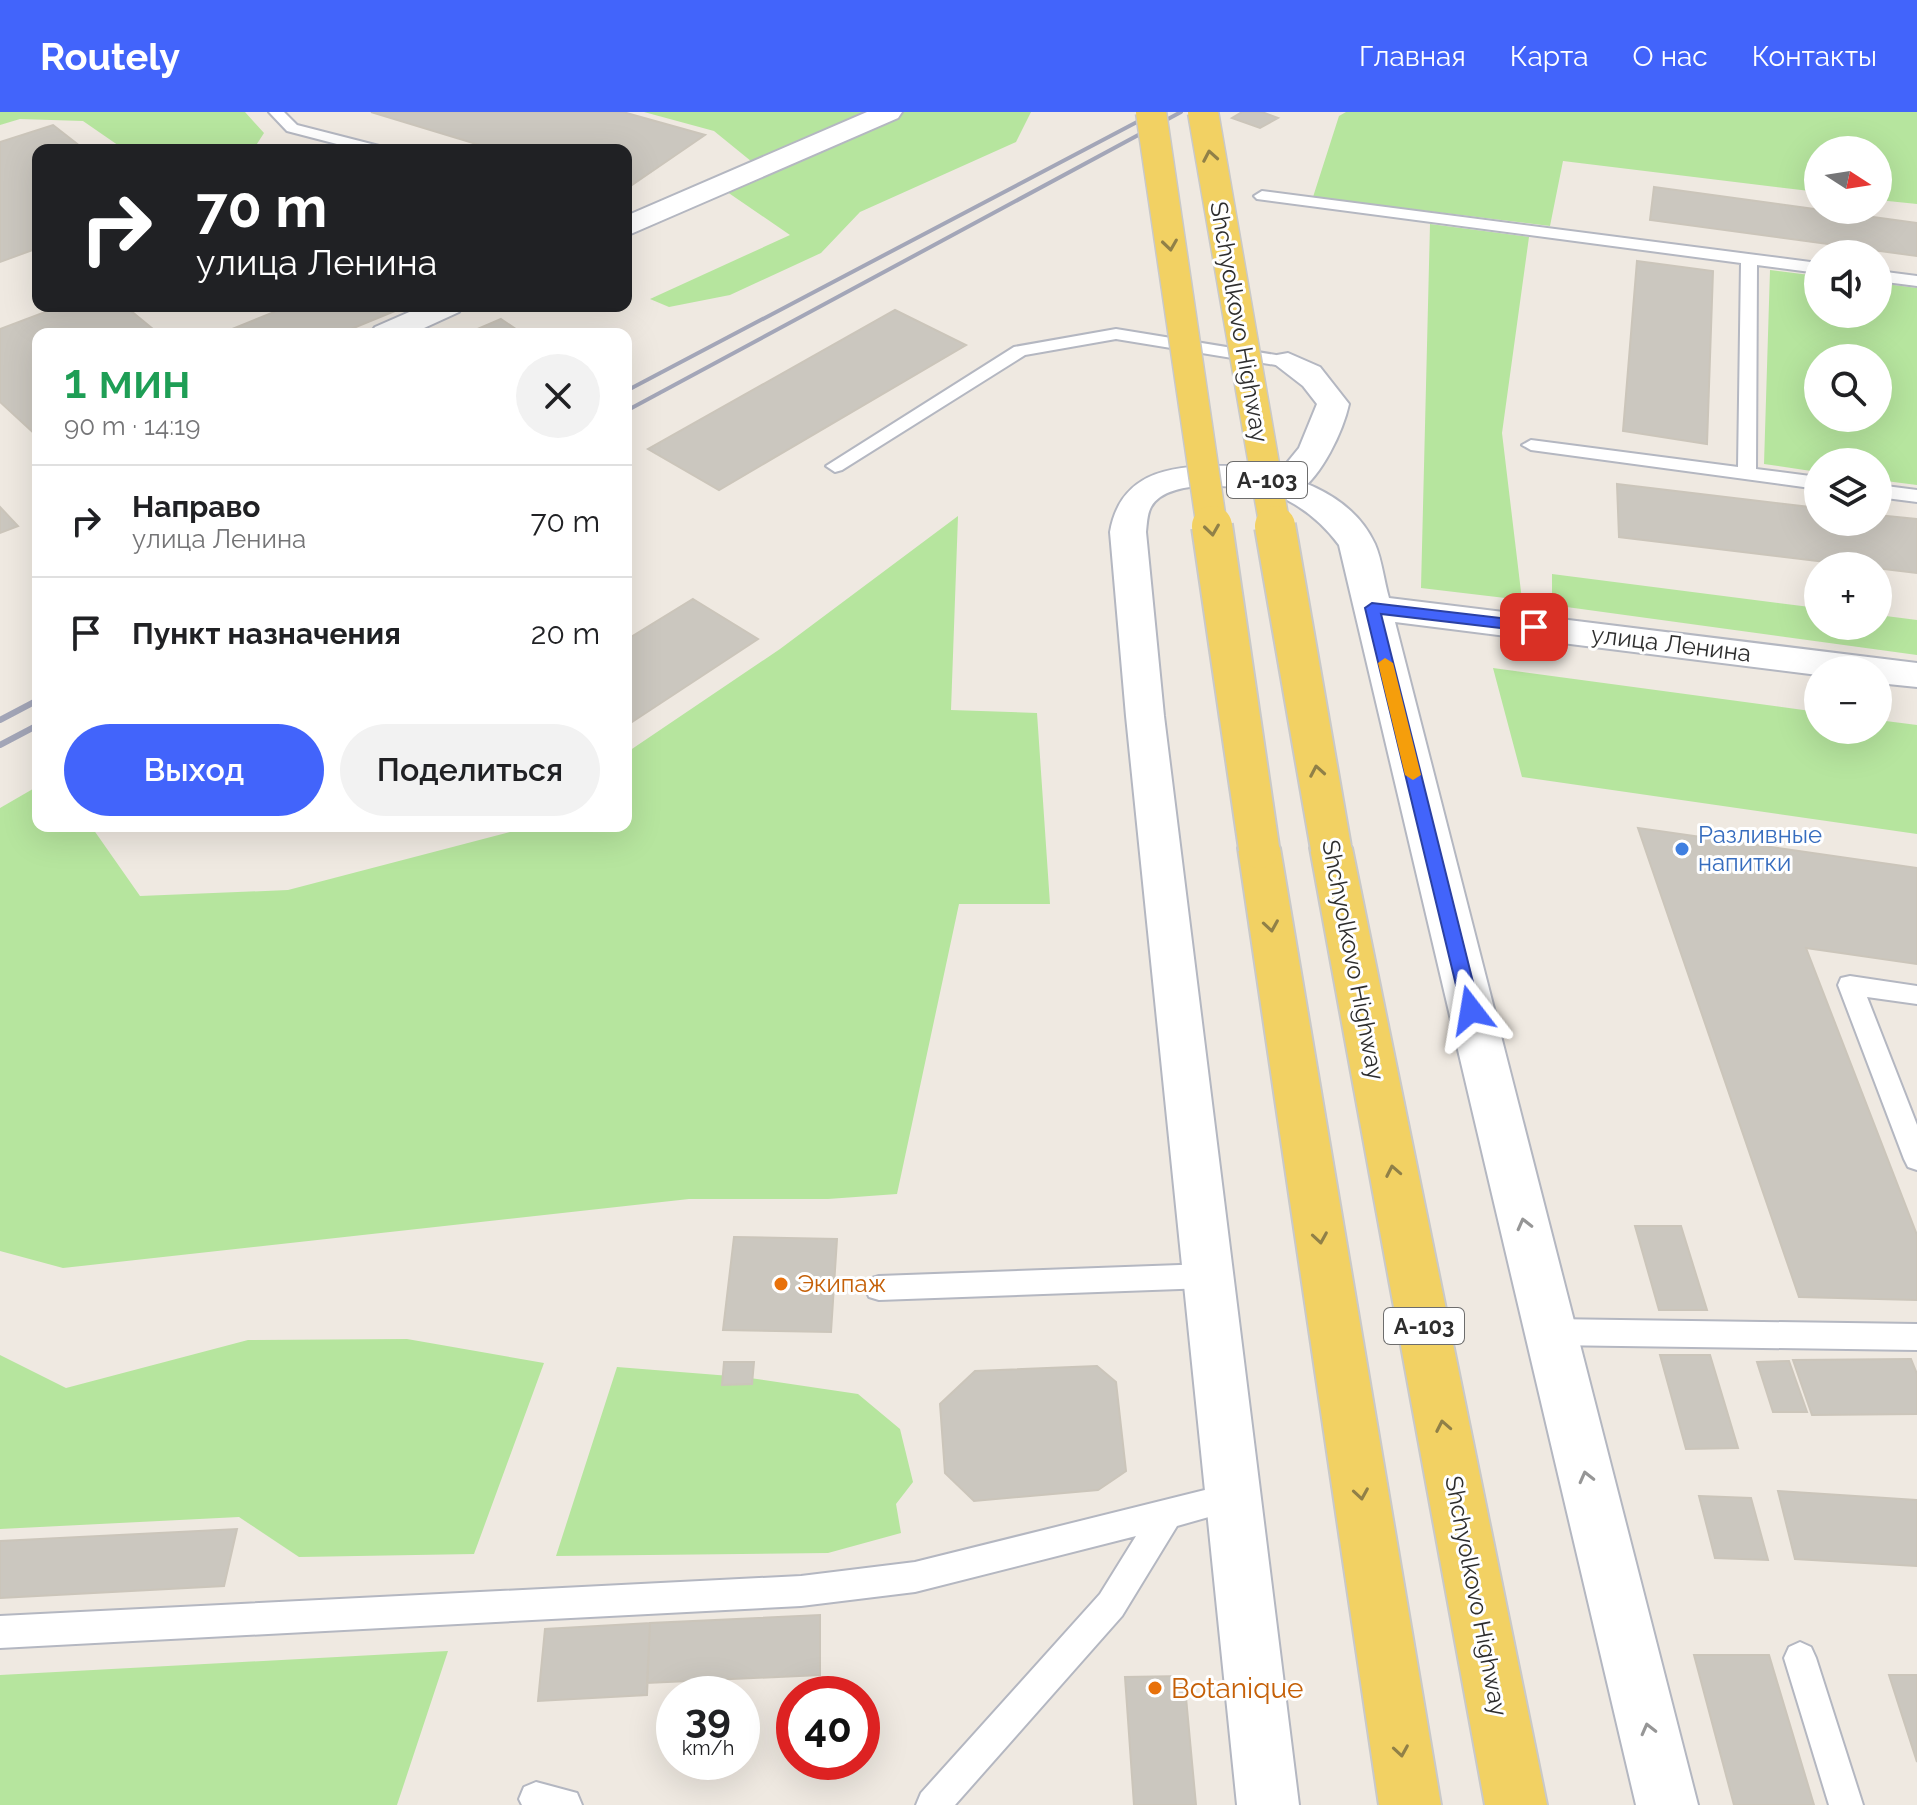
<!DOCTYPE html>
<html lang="ru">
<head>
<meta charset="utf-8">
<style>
	:root { --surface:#fff; --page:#f2f2f2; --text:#202124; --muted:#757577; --line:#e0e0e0; --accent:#4264fb }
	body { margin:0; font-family:Raleway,sans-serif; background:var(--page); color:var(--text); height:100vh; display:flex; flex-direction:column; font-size:30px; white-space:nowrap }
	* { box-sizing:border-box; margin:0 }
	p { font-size:26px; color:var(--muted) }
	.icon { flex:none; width:44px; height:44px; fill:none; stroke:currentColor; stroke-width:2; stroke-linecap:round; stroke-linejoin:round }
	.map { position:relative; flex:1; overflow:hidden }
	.drawer { position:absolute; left:32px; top:216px; width:600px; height:504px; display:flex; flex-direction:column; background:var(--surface); border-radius:16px; box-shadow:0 8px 32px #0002 }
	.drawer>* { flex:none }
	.guide { position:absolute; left:32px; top:32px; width:600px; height:168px; border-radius:16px; box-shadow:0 8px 32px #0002; background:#202124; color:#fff; overflow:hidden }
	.needle { width:52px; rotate:102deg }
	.controls { position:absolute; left:1804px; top:24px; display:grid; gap:16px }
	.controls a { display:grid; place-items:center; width:88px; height:88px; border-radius:50%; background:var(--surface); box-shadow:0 8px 32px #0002; font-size:40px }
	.speed { position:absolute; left:656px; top:1564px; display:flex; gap:16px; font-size:40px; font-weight:700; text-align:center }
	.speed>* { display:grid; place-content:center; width:104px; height:104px; border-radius:50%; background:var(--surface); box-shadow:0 8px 32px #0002; line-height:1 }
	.speed small { font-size:20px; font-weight:400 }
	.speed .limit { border:12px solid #d22; background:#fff; color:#111 }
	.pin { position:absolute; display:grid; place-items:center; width:68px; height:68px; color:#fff; margin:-34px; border-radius:16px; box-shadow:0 4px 12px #0006 }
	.me { position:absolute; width:88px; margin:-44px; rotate:346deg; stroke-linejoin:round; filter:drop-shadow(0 0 6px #0008) }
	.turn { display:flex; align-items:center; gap:28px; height:168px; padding:0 32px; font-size:36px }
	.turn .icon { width:104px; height:104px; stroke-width:2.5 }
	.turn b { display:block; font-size:56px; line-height:68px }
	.round { display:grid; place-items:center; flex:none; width:84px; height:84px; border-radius:42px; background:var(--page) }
	.head { display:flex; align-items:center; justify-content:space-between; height:136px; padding:0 32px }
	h1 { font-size:48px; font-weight:600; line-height:60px; color:#1e9e55 }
	.cta { display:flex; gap:16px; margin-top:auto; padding:16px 32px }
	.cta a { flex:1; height:92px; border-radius:48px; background:var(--accent); color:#fff; font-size:32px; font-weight:600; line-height:92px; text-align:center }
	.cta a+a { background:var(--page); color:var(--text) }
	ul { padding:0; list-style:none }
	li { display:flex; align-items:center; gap:24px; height:112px; padding:0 32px; border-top:2px solid var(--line) }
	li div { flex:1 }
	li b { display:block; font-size:30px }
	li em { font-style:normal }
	header { display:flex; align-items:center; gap:48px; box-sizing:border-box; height:112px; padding:0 40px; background:var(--accent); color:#fff }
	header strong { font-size:38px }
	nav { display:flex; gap:44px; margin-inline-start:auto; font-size:28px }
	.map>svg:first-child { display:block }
	.green { fill:#b6e59e; fill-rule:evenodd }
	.building { fill:#cbc7bf; stroke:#cbc5ba; stroke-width:2 }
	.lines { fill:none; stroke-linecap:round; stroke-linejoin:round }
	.service-casing { stroke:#b4b7c1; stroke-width:4 }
	.minor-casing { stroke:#b4b7c1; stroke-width:4 }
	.tertiary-casing { stroke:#b4b7c1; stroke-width:4 }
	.primary-casing { stroke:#c9c9c9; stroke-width:4 }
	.service { fill:#fff; fill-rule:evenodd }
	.minor { fill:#fff; fill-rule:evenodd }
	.tertiary { fill:#fff; fill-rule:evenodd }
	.primary { fill:#f2d163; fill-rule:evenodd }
	.rail-far1 { stroke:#a3a6b8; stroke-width:4 }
	.rail { stroke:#a3a6b8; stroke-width:6 }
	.primary-bridge-far1-casing { stroke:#c9c9c9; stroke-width:33; stroke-linecap:butt }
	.primary-bridge-casing { stroke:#c9c9c9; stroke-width:44; stroke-linecap:butt }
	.primary-bridge-far1 { stroke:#f2d163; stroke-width:30 }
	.primary-bridge { stroke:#f2d163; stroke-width:40 }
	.oneway { stroke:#908048 }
	.oneway2 { stroke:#969696 }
	.route { fill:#4264fb; stroke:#2b41a3; stroke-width:2 }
	.slow { fill:#f59e0b }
	.shop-dot { fill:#3f7fe0; stroke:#fff; stroke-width:3 }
	.food-dot { fill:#e8710a; stroke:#fff; stroke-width:3 }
	.labels { text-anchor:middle; stroke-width:6; stroke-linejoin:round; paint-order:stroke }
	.shield { fill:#fff; stroke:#6d6d6d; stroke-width:2 }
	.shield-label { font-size:22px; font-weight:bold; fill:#2e2e2e }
	.street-label { font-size:24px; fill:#2e2e2e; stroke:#fff }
	.shop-label { font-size:24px; fill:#366cbe; stroke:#fff; text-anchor:start }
	.food-label { font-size:24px; fill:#c56008; stroke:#fff; text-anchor:start }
	.near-food-label { font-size:28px; fill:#c56008; stroke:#fff; text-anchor:start }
</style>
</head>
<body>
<header>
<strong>Routely</strong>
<nav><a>Главная</a><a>Карта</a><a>О нас</a><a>Контакты</a></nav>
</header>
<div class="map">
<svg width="1917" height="1693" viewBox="0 0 1917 1693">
	<rect width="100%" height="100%" fill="#efe9e1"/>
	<path class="green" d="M 0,0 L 245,0 L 264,21 L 253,38 L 125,38 L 83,9 L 20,7 L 0,13 Z
		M 644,0 L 1031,0 L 1016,30 L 860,100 L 821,141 L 730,183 L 669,195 L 650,187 L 790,123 L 717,73 L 757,54 L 714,19 Z
		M 1346,0 L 1917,0 L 1917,92 L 1878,88 L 1878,38 L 1818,38 L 1818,80 L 1563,49 L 1550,114 L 1313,85 L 1339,4 Z
		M 1430,112 L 1529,125 L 1502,321 L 1522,488 L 1421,476 Z
		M 1770,158 L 1818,164 L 1818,202 L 1878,202 L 1878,171 L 1917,176 L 1917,373 L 1878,368 L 1878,350 L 1818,350 L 1818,360 L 1764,352 ZM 1878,246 L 1878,306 L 1818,306 L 1818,246 Z
		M 958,404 L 951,598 L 1037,601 L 1050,792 L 959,792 L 897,1082 L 828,1087 L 689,1087 L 63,1156 L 0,1139 L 0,696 L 38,674 L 38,714 L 91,714 L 140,784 L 288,778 L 510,720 L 518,714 L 626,714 L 626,641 L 780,537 Z
		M 1552,462 L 1818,496 L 1818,514 L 1878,514 L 1878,503 L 1917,508 L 1917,543 L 1552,493 Z
		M 1493,556 L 1818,600 L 1818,618 L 1878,618 L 1878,608 L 1917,613 L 1917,722 L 1522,665 Z
		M 407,1227 L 544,1251 L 474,1442 L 299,1445 L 239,1405 L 0,1417 L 0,1243 L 66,1276 L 248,1228 Z
		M 617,1255 L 743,1265 L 858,1282 L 900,1317 L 913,1370 L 896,1392 L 901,1421 L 828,1441 L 556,1444 Z
		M 448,1539 L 397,1693 L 0,1693 L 0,1563 Z"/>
	<path class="building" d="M 371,0 L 623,0 L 705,23 L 626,77 L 626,38 L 496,38 Z
		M 1242,0 L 1262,0 L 1278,6 L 1260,16 L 1232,6 Z
		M 53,13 L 85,38 L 38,38 L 38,136 L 0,150 L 0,30 Z
		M 1654,75 L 1917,111 L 1917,144 L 1650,108 Z
		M 1637,149 L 1713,159 L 1707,332 L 1623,319 Z
		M 61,194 L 125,194 L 159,222 L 38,222 L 38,325 L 0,290 L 0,217 Z
		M 289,194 L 407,194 L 339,222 L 220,222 Z
		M 895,198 L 966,233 L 719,378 L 648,337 Z
		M 501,207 L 523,222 L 466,222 Z
		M 1617,372 L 1818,396 L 1818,410 L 1878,410 L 1878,403 L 1917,407 L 1917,461 L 1619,425 Z
		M 0,395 L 18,414 L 0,421 Z
		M 693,487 L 758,527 L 626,614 L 626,528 Z
		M 1638,716 L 1917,756 L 1917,852 L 1806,836 L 1917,1123 L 1917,1188 L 1799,1185 Z
		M 1635,1114 L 1681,1114 L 1707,1198 L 1659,1198 Z
		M 734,1125 L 837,1127 L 831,1220 L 723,1218 Z
		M 1660,1243 L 1710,1243 L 1738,1336 L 1686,1337 Z
		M 1911,1247 L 1917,1262 L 1917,1302 L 1812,1303 L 1793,1248 Z
		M 1789,1249 L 1807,1300 L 1773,1300 L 1757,1250 Z
		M 724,1250 L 754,1250 L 752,1272 L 722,1273 Z
		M 1097,1254 L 1116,1270 L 1126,1359 L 1113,1368 L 1098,1378 L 974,1389 L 945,1361 L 940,1292 L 975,1259 Z
		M 1778,1379 L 1917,1388 L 1917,1454 L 1795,1447 Z
		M 1699,1384 L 1751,1386 L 1768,1448 L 1715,1446 Z
		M 237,1417 L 224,1474 L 0,1486 L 0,1429 Z
		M 820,1503 L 820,1563 L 647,1571 L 650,1511 Z
		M 650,1511 L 647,1583 L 538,1589 L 545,1517 Z
		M 1694,1543 L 1769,1543 L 1814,1693 L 1734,1693 Z
		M 1889,1563 L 1917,1563 L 1917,1650 Z
		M 1184,1564 L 1196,1693 L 1134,1693 L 1125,1565 Z"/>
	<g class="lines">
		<g class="service-casing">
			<path id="service" d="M 269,0 L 284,0 L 297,13 L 383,35 L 385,38 L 360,38 L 287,19 Z
				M 1262,79 L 1818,151 L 1818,161 L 1757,153 L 1756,357 L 1818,365 L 1818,377 L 1531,338 L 1522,333 L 1531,328 L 1738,355 L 1741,151 L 1257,87 L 1254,84 Z
				M 1878,159 L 1917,164 L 1917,174 L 1878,169 Z
				M 1116,217 L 1288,245 L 1297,250 L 1288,255 L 1116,227 L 1025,243 L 842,358 L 835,360 L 826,354 L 1014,235 Z
				M 1878,373 L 1917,378 L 1917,390 L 1878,385 Z
				M 1850,864 L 1917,874 L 1917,892 L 1867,885 L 1917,1013 L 1917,1058 L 1908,1055 L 1904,1047 L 1838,873 L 1841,866 Z
				M 1207,1152 L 1217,1156 L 1221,1164 L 1217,1172 L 1207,1176 L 879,1188 L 869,1185 L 865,1176 L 869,1167 L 879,1164 Z
				M 1550,1207 L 1917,1212 L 1917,1238 L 1550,1233 L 1540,1229 L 1536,1220 L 1540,1211 Z
				M 1233,1371 L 1244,1375 L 1248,1385 L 1244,1395 L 1177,1414 L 1122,1504 L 955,1693 L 916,1693 L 921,1681 L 1100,1482 L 1136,1424 L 915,1480 L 801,1494 L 0,1536 L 0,1504 L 801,1464 L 915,1450 Z
				M 1800,1530 L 1811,1535 L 1816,1546 L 1863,1693 L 1829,1693 L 1784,1546 L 1789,1535 Z
				M 536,1670 L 577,1681 L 582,1693 L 522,1693 L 519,1687 L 524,1675 Z"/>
		</g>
		<g class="minor-casing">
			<path id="minor" d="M 867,0 L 902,0 L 898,6 L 626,124 L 626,104 Z
				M 423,194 L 463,194 L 459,200 L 411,222 L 370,222 L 375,215 Z
				M 1288,241 L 1320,255 L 1349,292 C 1343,319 1322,364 1298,380 C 1290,386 1281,383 1273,381 L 1268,374 L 1299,336 L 1317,292 L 1303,274 L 1272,250 L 1277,243 Z"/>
		</g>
		<g class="tertiary-casing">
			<path id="tertiary" d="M 1232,354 C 1285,360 1350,378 1375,432 C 1382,448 1384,469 1389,486 L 1917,551 L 1917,575 L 1878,571 L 1878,558 L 1818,558 L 1818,563 L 1395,510 L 1698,1693 L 1636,1693 L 1339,433 C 1325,414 1308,399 1287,388 C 1259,374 1169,362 1151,395 C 1147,402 1147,412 1146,420 L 1164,604 L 1299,1693 L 1237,1693 L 1126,604 L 1110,420 C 1121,356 1178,353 1232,354 Z"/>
		</g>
		<g class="primary-casing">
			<path id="primary" d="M 1259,721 L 1274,725 L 1280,736 L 1441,1693 L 1379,1693 L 1238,736 L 1244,725 Z
				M 1331,721 L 1346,725 L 1352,736 L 1547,1693 L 1485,1693 L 1310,736 L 1316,725 Z"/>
		</g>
		<use href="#service" class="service"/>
		<use href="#minor" class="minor"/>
		<use href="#tertiary" class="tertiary"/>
		<use href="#primary" class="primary"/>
		<path class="rail-far1" d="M 626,279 L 1156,0
			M 626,299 L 1181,0"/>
		<path class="rail" d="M 0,608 L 38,588
			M 0,633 L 38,613"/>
		<g class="primary-bridge-far1-casing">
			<path id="primary-bridge-far1" d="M 1151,0 L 1212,416
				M 1203,0 L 1275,416"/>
		</g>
		<g class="primary-bridge-casing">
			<path id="primary-bridge" d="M 1212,414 L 1259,736
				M 1275,414 L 1331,736"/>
		</g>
		<use href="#primary-bridge-far1" class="primary-bridge-far1"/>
		<use href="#primary-bridge" class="primary-bridge"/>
	</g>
	<defs><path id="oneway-chevron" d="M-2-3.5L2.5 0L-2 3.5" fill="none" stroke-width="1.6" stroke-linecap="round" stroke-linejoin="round" transform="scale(2)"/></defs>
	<g class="oneway">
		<use href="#oneway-chevron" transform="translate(1210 44) rotate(-100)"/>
		<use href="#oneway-chevron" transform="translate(1170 133) rotate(82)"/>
		<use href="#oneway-chevron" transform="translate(1212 418) rotate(82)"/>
		<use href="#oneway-chevron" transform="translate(1317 659) rotate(-100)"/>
		<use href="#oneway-chevron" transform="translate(1271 814) rotate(81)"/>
		<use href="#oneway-chevron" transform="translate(1393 1059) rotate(-101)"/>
		<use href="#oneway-chevron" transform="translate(1320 1126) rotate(81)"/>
		<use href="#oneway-chevron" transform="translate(1443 1314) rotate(-101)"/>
		<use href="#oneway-chevron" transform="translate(1361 1382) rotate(81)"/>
		<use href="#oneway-chevron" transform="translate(1401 1639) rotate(81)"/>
	</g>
	<g class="oneway2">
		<use href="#oneway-chevron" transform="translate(1524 1112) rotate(-104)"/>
		<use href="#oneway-chevron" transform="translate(1586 1365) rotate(-104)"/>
		<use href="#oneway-chevron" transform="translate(1648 1617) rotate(-104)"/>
	</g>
	<path class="route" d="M 1372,491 L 1534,510 L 1542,515 L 1534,520 L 1381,502 L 1480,898 L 1471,905 L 1462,898 L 1365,496 Z"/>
	<path class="slow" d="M 1385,546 L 1393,551 L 1421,663 L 1413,668 L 1405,663 L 1378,551 Z"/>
	<circle class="shop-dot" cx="1682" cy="737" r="8"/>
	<g class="food-dot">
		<circle cx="781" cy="1172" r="8"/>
		<circle cx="1155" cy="1576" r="8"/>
	</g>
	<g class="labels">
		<g class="shield">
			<rect x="1227" y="350" width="80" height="36" rx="6"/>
			<rect x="1384" y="1196" width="80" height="36" rx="6"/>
		</g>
		<g class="shield-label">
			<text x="1267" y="376">А-103</text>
			<text x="1424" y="1222">А-103</text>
		</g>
		<g class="street-label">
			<text transform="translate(1239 210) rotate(80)" y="8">Shchyolkovo Highway</text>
			<text transform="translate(1671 532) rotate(7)" y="8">улица Ленина</text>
			<text transform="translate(1353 848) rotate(79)" y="8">Shchyolkovo Highway</text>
			<text transform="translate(1476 1484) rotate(79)" y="8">Shchyolkovo Highway</text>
		</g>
		<g class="shop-label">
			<text x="1698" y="731">Разливные<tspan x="1698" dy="28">напитки</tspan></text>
		</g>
		<g class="food-label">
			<text x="797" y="1180">Экипаж</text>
		</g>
		<g class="near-food-label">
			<text x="1171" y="1586">Botanique</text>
		</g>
	</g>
</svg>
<div class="controls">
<a><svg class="needle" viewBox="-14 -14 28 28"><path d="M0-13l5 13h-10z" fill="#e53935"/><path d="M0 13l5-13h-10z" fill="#757577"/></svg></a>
<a><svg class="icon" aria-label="sound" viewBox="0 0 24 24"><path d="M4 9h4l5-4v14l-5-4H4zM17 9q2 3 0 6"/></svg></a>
<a><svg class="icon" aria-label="search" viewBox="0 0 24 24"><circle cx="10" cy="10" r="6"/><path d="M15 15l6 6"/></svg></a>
<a><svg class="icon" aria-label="layers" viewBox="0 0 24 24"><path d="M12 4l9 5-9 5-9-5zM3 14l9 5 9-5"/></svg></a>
<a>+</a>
<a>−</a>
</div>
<div class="speed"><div>39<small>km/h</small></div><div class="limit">40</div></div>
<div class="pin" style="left:1534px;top:515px;background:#d93025"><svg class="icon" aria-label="arrive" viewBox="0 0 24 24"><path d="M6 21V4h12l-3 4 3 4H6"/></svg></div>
<svg class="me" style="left:1471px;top:898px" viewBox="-20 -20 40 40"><path d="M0-17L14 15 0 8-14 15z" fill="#4264fb" stroke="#fff" stroke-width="4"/></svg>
<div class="guide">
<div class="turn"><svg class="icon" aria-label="right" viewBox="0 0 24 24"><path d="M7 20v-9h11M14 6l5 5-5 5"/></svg><div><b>70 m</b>улица Ленина</div></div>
</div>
<section class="drawer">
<div class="head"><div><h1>1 мин</h1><p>90 m · 14:19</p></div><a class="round"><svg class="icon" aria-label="close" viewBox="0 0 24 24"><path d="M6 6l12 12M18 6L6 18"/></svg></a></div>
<ul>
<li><svg class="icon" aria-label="right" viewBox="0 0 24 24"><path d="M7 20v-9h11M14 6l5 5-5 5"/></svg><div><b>Направо</b><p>улица Ленина</p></div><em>70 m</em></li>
<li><svg class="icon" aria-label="arrive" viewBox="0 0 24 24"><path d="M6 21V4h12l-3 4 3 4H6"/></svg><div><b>Пункт назначения</b></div><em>20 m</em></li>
</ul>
<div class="cta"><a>Выход</a><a>Поделиться</a></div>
</section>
</div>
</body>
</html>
